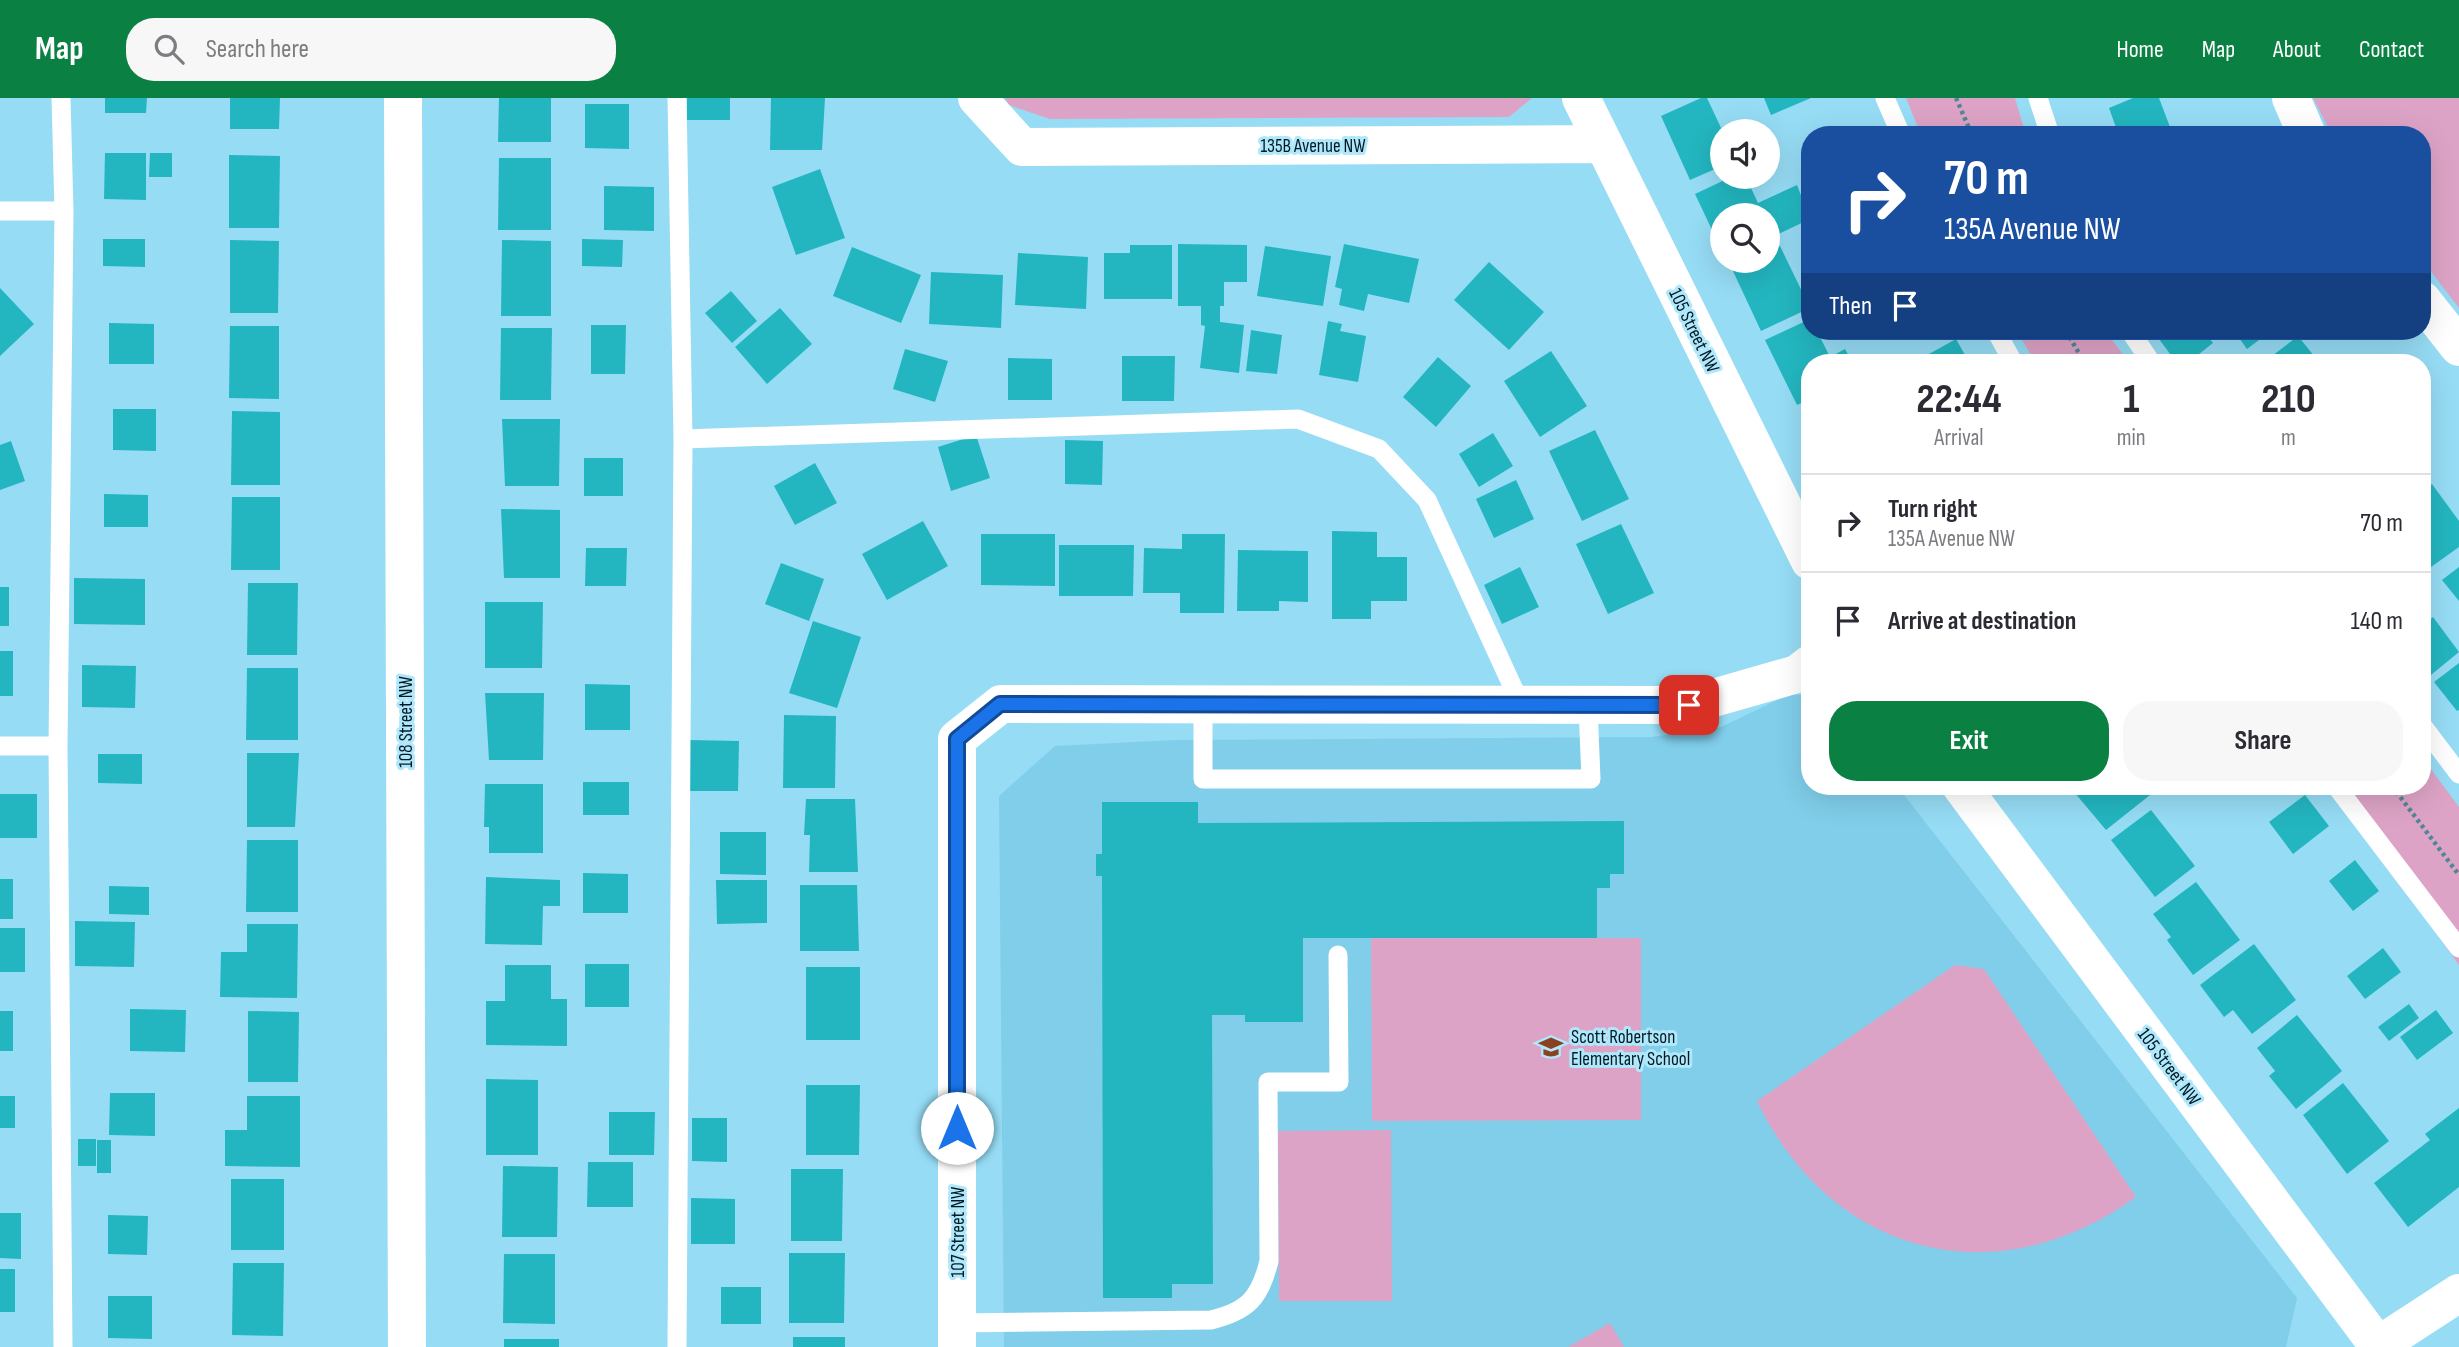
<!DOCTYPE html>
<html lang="en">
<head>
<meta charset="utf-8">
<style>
	:root { --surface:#fff; --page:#f7f7f7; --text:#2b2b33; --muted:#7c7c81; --line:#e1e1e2; --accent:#0b8043 }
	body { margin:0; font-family:"Sofia Sans Condensed",sans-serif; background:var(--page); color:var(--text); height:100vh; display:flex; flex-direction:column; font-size:26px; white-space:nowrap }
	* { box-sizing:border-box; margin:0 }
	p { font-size:23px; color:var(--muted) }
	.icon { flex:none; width:38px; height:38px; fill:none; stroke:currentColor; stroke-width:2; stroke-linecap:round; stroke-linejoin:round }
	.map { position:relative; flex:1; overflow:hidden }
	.drawer { position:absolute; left:1801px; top:256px; width:630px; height:441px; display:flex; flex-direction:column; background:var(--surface); border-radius:28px; box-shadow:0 7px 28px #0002 }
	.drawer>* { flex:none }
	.guide { position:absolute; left:1801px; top:28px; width:630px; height:214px; border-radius:28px; box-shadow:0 7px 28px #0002; background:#1a4fa0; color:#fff; overflow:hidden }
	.tools { position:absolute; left:1710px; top:21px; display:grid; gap:14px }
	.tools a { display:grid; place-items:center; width:70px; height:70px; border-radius:50%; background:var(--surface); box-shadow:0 7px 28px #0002; font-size:35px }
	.pin { position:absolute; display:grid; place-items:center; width:60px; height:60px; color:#fff; margin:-30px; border-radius:14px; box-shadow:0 4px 10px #0006 }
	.me { position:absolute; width:77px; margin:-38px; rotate:0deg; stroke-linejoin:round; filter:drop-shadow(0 0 5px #0008) }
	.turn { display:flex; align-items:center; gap:24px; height:147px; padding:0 28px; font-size:32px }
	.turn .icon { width:91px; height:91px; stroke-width:2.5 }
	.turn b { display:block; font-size:49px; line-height:60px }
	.then { display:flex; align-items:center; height:66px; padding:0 28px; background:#0003; gap:14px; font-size:26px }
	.eta { display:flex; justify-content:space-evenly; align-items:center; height:119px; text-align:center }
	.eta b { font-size:42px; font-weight:700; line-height:49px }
	.primary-button { display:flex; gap:14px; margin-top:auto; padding:14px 28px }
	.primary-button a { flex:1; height:80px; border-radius:28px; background:var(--accent); color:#fff; font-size:28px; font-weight:700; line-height:80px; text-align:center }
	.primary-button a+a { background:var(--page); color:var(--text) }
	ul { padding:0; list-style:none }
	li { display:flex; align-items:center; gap:21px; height:98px; padding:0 28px; border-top:2px solid var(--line) }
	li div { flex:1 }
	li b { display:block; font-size:26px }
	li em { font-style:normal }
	header { display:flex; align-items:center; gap:42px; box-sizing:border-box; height:98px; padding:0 35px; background:var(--accent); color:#fff }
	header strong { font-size:33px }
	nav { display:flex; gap:38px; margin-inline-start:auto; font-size:24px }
	.search { width:490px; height:63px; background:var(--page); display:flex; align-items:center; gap:18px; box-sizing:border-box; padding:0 24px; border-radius:28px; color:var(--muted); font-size:26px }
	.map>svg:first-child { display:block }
	.built { fill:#80ceea }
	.green { fill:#dda3c6 }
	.building { fill:#23b6c0 }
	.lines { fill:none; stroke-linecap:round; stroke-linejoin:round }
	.path { stroke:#538597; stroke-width:4.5; stroke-dasharray:3.5 3.5; stroke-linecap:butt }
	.service { stroke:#fff; stroke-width:19 }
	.minor { stroke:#fff; stroke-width:38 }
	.tertiary { stroke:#fff; stroke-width:38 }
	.route-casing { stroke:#114b97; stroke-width:18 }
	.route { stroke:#1a73e8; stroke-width:12 }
	.labels { text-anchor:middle; stroke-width:6; stroke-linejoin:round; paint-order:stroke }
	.street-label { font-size:19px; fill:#001a23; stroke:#b0e7fb }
	.poi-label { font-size:19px; fill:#001a23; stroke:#b0e7fb; text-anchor:start }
</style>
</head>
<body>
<header>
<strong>Map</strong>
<div class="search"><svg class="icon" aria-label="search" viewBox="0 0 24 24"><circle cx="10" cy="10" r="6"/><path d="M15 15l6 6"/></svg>Search here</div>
<nav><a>Home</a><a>Map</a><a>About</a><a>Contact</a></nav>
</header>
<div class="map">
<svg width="2459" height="1249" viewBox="0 0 2459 1249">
	<rect width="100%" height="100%" fill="#96dcf5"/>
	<path class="built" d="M 1790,596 L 1809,598 L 1810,688 L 1897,688 L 2297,1200 L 2286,1249 L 1004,1249 L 999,698 L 1055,648 L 1175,642 L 1651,639 L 1721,629 Z"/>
	<path class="green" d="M 1005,0 L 1532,0 L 1509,19 L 1050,21 L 1009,7 Z
		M 1906,0 L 2015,0 L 2026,37 L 1921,37 Z
		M 2313,0 L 2459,0 L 2459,210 L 2422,162 L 2422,37 L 2332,37 Z
		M 2017,233 L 2105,233 L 2129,264 L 2035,264 Z
		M 2422,659 L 2459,709 L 2459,867 L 2330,688 L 2422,688 Z
		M 1371,840 L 1641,840 L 1641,1022 L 1372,1023 Z
		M 1955,867 L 1984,871 L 2136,1099 C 1996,1200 1832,1159 1757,1003 Z
		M 1391,1032 L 1392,1203 L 1279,1203 L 1278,1033 Z
		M 1610,1225 L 1624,1249 L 1568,1249 Z"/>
	<path class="building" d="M 105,0 L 147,0 L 146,15 L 105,15 Z
		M 230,0 L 280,0 L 279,31 L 230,31 Z
		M 499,0 L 551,0 L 551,44 L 498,44 Z
		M 687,0 L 730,0 L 730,22 L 687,22 Z
		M 771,0 L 825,0 L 822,52 L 770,52 Z
		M 1701,0 L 1707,0 L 1722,32 L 1722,68 L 1690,82 L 1661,18 Z
		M 1764,0 L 1811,0 L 1771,17 Z
		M 2133,0 L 2159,0 L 2173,37 L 2114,37 L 2118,35 L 2109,10 Z
		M 585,6 L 629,6 L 629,51 L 585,50 Z
		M 105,55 L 146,55 L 146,102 L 104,101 Z
		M 150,55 L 172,55 L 172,79 L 149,79 Z
		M 229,57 L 280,58 L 279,130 L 229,130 Z
		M 499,60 L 551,60 L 551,132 L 498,132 Z
		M 820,71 L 845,140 L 796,157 L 772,89 Z
		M 1731,79 L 1746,79 L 1758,105 L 1797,87 L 1810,121 L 1768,141 L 1768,117 L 1722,117 L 1722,153 L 1695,96 Z
		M 604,88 L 654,89 L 654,133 L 604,132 Z
		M 103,141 L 145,141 L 145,169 L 103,168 Z
		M 582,141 L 623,142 L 622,169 L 582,168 Z
		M 230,142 L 279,143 L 278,215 L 230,215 Z
		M 502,142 L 551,143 L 551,218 L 501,218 Z
		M 1178,146 L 1247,147 L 1247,184 L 1224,184 L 1224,208 L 1220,208 L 1220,224 L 1244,227 L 1239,275 L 1200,270 L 1205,228 L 1201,227 L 1201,208 L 1178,208 Z
		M 1344,146 L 1419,161 L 1409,205 L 1368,196 L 1364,213 L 1339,207 L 1342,191 L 1335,189 Z
		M 1130,147 L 1172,147 L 1172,201 L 1104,201 L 1104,155 L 1130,155 Z
		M 1265,148 L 1331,158 L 1323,208 L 1257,198 Z
		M 1780,148 L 1810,210 L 1761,233 L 1732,171 L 1749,163 L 1768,163 L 1768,154 Z
		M 852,149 L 921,177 L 901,225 L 833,198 Z
		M 1018,155 L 1088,159 L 1086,211 L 1015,207 Z
		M 1489,164 L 1544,214 L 1509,252 L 1454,202 Z
		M 931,174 L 1003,177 L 1001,230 L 929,226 Z
		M 0,190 L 34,226 L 0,258 Z
		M 731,193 L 757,223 L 732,245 L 705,215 Z
		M 780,210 L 812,246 L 767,286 L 735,249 Z
		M 1810,221 L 1810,233 L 1817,233 L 1830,259 L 1845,251 L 1852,264 L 1810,264 L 1810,301 L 1797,307 L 1765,242 Z
		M 1328,223 L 1342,226 L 1340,233 L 1366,238 L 1358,284 L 1319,277 Z
		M 109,225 L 154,226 L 154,266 L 109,266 Z
		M 591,227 L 626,227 L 625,276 L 591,276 Z
		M 230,228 L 279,228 L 279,301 L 229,300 Z
		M 501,230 L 552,230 L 551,302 L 500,302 Z
		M 1251,232 L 1282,237 L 1277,276 L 1246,273 Z
		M 2153,233 L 2203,233 L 2213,245 L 2189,264 L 2176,264 Z
		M 2234,233 L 2271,233 L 2247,251 Z
		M 2298,238 L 2319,264 L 2264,264 Z
		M 1956,241 L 1969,264 L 1933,264 L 1929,256 Z
		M 905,251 L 948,263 L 935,304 L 893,291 Z
		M 1551,253 L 1587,308 L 1540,339 L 1504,283 Z
		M 1122,258 L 1175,258 L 1174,303 L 1122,303 Z
		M 1438,259 L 1471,288 L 1436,329 L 1403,299 Z
		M 1008,260 L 1052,261 L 1052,302 L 1008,302 Z
		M 113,311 L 156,311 L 156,353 L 113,352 Z
		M 232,313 L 280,314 L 280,387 L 231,387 Z
		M 502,321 L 560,321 L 559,388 L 505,388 Z
		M 1595,332 L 1629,401 L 1582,423 L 1549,353 Z
		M 1493,335 L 1513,368 L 1479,389 L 1459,356 Z
		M 976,337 L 990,380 L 951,393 L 938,349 Z
		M 1065,342 L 1103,343 L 1102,387 L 1065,386 Z
		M 11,343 L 25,383 L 0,392 L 0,347 Z
		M 584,360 L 623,360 L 623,398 L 584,398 Z
		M 815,365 L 837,405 L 795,427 L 774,388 Z
		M 1516,382 L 1534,421 L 1494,440 L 1476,401 Z
		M 2432,386 L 2459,423 L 2459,449 L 2431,469 L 2422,456 L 2422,394 Z
		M 104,396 L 148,397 L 148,429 L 104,429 Z
		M 232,399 L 280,399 L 280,472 L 231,472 Z
		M 501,411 L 560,412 L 560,480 L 504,480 Z
		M 923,423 L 948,468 L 887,502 L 862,456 Z
		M 1621,426 L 1654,495 L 1608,516 L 1576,446 Z
		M 1332,433 L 1377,434 L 1377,459 L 1407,459 L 1407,503 L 1371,503 L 1371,521 L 1332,521 Z
		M 981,436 L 1055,436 L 1055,488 L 981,487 Z
		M 1182,436 L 1225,436 L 1224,515 L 1180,515 L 1180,495 L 1143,495 L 1144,450 L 1182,451 Z
		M 1059,447 L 1134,447 L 1133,498 L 1059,498 Z
		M 586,450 L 627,450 L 626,488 L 585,488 Z
		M 1238,452 L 1308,453 L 1308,504 L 1279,503 L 1279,513 L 1237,513 Z
		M 781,465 L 824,481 L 809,523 L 765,506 Z
		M 1520,469 L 1539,509 L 1502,526 L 1484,487 Z
		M 2459,469 L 2459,503 L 2442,482 Z
		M 74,480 L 145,481 L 145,527 L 74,526 Z
		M 248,485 L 298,485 L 297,557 L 247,557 Z
		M 0,489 L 9,489 L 9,528 L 0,528 Z
		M 485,504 L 543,504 L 542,570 L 485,570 Z
		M 2433,519 L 2459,554 L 2426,581 L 2422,577 L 2422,528 Z
		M 813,523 L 861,539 L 837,610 L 789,595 Z
		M 0,553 L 13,553 L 13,598 L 0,598 Z
		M 2459,565 L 2459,612 L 2457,613 L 2434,584 Z
		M 82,567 L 136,568 L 135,610 L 82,609 Z
		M 247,570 L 298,570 L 298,642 L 246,642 Z
		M 585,586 L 630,587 L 630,632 L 585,632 Z
		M 485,595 L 544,595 L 543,662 L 489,662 Z
		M 784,617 L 836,618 L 835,690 L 783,690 Z
		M 690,642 L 739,643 L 738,693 L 689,693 Z
		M 247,655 L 299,655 L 295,729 L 247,729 Z
		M 98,656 L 142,656 L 142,686 L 98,685 Z
		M 583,684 L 629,684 L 629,717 L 583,717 Z
		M 485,686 L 543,686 L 543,755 L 489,755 L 489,729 L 484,729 Z
		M 2069,688 L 2142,688 L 2150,697 L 2106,732 Z
		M 0,696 L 37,696 L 37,740 L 0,740 Z
		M 2305,697 L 2329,728 L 2293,756 L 2269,724 Z
		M 806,701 L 855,701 L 858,774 L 809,774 L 810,737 L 804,737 Z
		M 1102,704 L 1198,704 L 1198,725 L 1624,723 L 1624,776 L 1610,776 L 1610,790 L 1597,790 L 1597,840 L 1303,840 L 1303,924 L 1245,924 L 1245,917 L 1212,917 L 1213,1186 L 1172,1186 L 1172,1200 L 1103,1200 L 1102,778 L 1096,778 L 1096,756 L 1102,756 Z
		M 2151,712 L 2195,768 L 2155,799 L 2111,742 Z
		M 720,734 L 766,734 L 766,777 L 720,776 Z
		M 247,742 L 298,742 L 298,814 L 246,814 Z
		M 2355,762 L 2379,793 L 2353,813 L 2329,783 Z
		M 583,775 L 628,776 L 628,815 L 583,815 Z
		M 486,779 L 560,782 L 560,808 L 543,808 L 542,847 L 485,846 Z
		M 0,781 L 13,781 L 13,821 L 0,821 Z
		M 716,782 L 767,782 L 767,825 L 717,826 Z
		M 2196,784 L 2240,842 L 2193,877 L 2167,842 L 2171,839 L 2153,816 Z
		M 800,787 L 857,787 L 859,853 L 800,853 Z
		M 109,788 L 149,789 L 149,817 L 109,816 Z
		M 75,823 L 135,824 L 134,869 L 75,868 Z
		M 247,826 L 298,826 L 297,900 L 220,899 L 221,854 L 247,854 Z
		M 0,830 L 25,830 L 25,874 L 0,874 Z
		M 2254,846 L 2296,902 L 2252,936 L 2233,912 L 2224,919 L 2200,887 Z
		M 2383,850 L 2401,874 L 2365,901 L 2347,878 Z
		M 585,866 L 629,866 L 629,909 L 585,909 Z
		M 505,867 L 551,867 L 551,901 L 567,901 L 567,948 L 486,947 L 486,903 L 505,903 Z
		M 806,869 L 860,869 L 860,942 L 806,942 Z
		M 2409,906 L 2419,920 L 2389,943 L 2378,929 Z
		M 130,911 L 186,912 L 185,954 L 130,953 Z
		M 2436,912 L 2453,935 L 2417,962 L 2400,939 Z
		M 0,913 L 13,913 L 13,953 L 0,953 Z
		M 248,913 L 299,914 L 298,984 L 248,984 Z
		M 2297,917 L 2342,973 L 2296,1011 L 2269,978 L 2275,973 L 2257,950 Z
		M 486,981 L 538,982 L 538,1057 L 486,1057 Z
		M 2343,985 L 2389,1043 L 2347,1076 L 2303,1017 Z
		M 806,987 L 860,987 L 859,1057 L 806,1057 Z
		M 110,995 L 155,995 L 155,1038 L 109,1037 Z
		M 0,998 L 15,998 L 15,1030 L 0,1030 Z
		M 247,998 L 300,998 L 300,1069 L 225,1068 L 225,1032 L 247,1032 Z
		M 2459,1010 L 2459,1089 L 2408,1129 L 2374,1085 L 2430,1042 L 2425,1036 Z
		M 609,1014 L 655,1014 L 654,1057 L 609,1057 Z
		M 692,1020 L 727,1020 L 727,1064 L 692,1063 Z
		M 78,1041 L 96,1041 L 96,1068 L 78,1068 Z
		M 97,1042 L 111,1042 L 111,1075 L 97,1075 Z
		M 588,1064 L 633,1064 L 633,1109 L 587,1109 Z
		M 503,1068 L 558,1069 L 557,1139 L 502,1139 Z
		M 791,1071 L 843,1071 L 842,1143 L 791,1143 Z
		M 231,1081 L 284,1081 L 284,1152 L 231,1152 Z
		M 691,1100 L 735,1101 L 735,1146 L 691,1146 Z
		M 0,1115 L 21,1115 L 21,1161 L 0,1160 Z
		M 108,1117 L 148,1118 L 147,1157 L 108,1156 Z
		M 789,1155 L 845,1155 L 844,1225 L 789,1225 Z
		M 504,1156 L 555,1156 L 555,1226 L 503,1225 Z
		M 233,1165 L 284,1165 L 283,1238 L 232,1237 Z
		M 0,1171 L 15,1171 L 15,1214 L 0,1214 Z
		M 721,1189 L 761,1189 L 761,1226 L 721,1226 Z
		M 108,1198 L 152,1198 L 152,1241 L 108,1240 Z
		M 793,1239 L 845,1239 L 845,1249 L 793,1249 Z
		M 504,1241 L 559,1241 L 559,1249 L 504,1249 Z"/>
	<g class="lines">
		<path class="path" d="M 1956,0 L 1972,37
			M 2066,233 L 2084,264
			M 2392,688 L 2459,777"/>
		<path class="service" d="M 61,0 L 64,113
			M 1885,0 L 1901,37
			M 2038,0 L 2050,37
			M 0,113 L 64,113 L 58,648 L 63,1249
			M 1996,233 L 2013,264
			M 2130,233 L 2151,264
			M 683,341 L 1298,321 L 1379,351 L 1427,402 L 1522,609
			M 1203,607 L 1203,681 L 1591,681 L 1588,609
			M 2422,627 L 2459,676
			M 0,648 L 58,648
			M 2336,688 L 2459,850
			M 957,1225 L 1211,1222 C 1248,1213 1260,1200 1269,1163 L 1268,984 L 1339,984 L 1338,857
			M 677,1249 L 683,341 L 677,0"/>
		<path class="minor" d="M 977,0 L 1022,49 L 1603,46
			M 1581,0 L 1810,463
			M 2291,0 L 2307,37
			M 2422,202 L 2459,249
			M 1961,688 L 2379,1249
			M 957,1249 L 957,641 L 1001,606 L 1689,607 L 1797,576 L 1810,566"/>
		<path class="tertiary" d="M 403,0 L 407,1249
			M 2376,1249 L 2459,1195"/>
	</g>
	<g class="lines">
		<g class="route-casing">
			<path id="route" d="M 957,1030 L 957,641 L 1000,606 L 1689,607"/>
		</g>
		<use href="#route" class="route"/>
	</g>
	<defs>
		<g id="school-bare" transform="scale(1.89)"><path d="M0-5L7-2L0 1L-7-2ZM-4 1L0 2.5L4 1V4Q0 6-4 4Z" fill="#894122" stroke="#b0e7fb" stroke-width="2.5" paint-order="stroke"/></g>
	</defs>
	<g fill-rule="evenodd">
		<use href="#school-bare" x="1551" y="949"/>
	</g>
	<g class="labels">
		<g class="street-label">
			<text x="1313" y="54">135B Avenue NW</text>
			<text transform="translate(1695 232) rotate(64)" y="7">105 Street NW</text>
			<text transform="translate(405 624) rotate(-90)" y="7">108 Street NW</text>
			<text transform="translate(2170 968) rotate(53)" y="7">105 Street NW</text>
			<text transform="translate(957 1134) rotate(-90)" y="7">107 Street NW</text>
		</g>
		<g class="poi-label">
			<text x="1571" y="945">Scott Robertson<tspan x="1571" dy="22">Elementary School</tspan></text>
		</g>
	</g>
</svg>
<div class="tools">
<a><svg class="icon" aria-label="sound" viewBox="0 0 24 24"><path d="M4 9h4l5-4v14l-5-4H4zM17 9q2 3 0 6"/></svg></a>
<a><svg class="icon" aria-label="search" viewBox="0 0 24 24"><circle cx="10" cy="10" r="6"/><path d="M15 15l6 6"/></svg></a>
</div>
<div class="pin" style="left:1689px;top:607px;background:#d93025"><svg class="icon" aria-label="arrive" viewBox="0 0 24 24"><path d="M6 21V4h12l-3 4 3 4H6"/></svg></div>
<svg class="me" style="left:957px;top:1030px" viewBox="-20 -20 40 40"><circle r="19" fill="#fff"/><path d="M0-13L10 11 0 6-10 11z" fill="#1a73e8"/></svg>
<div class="guide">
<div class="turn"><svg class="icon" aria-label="right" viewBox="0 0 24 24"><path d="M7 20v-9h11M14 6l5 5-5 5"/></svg><div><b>70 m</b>135A Avenue NW</div></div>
<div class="then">Then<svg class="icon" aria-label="arrive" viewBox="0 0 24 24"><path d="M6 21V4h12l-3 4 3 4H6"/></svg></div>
</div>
<section class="drawer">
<div class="eta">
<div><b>22:44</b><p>Arrival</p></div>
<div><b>1</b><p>min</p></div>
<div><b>210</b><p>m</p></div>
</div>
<ul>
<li><svg class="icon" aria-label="right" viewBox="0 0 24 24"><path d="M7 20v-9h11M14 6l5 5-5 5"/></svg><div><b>Turn right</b><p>135A Avenue NW</p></div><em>70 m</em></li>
<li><svg class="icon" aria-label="arrive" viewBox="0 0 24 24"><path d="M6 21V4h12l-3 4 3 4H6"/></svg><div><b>Arrive at destination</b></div><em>140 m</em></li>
</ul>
<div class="primary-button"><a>Exit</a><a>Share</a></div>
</section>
</div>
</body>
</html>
